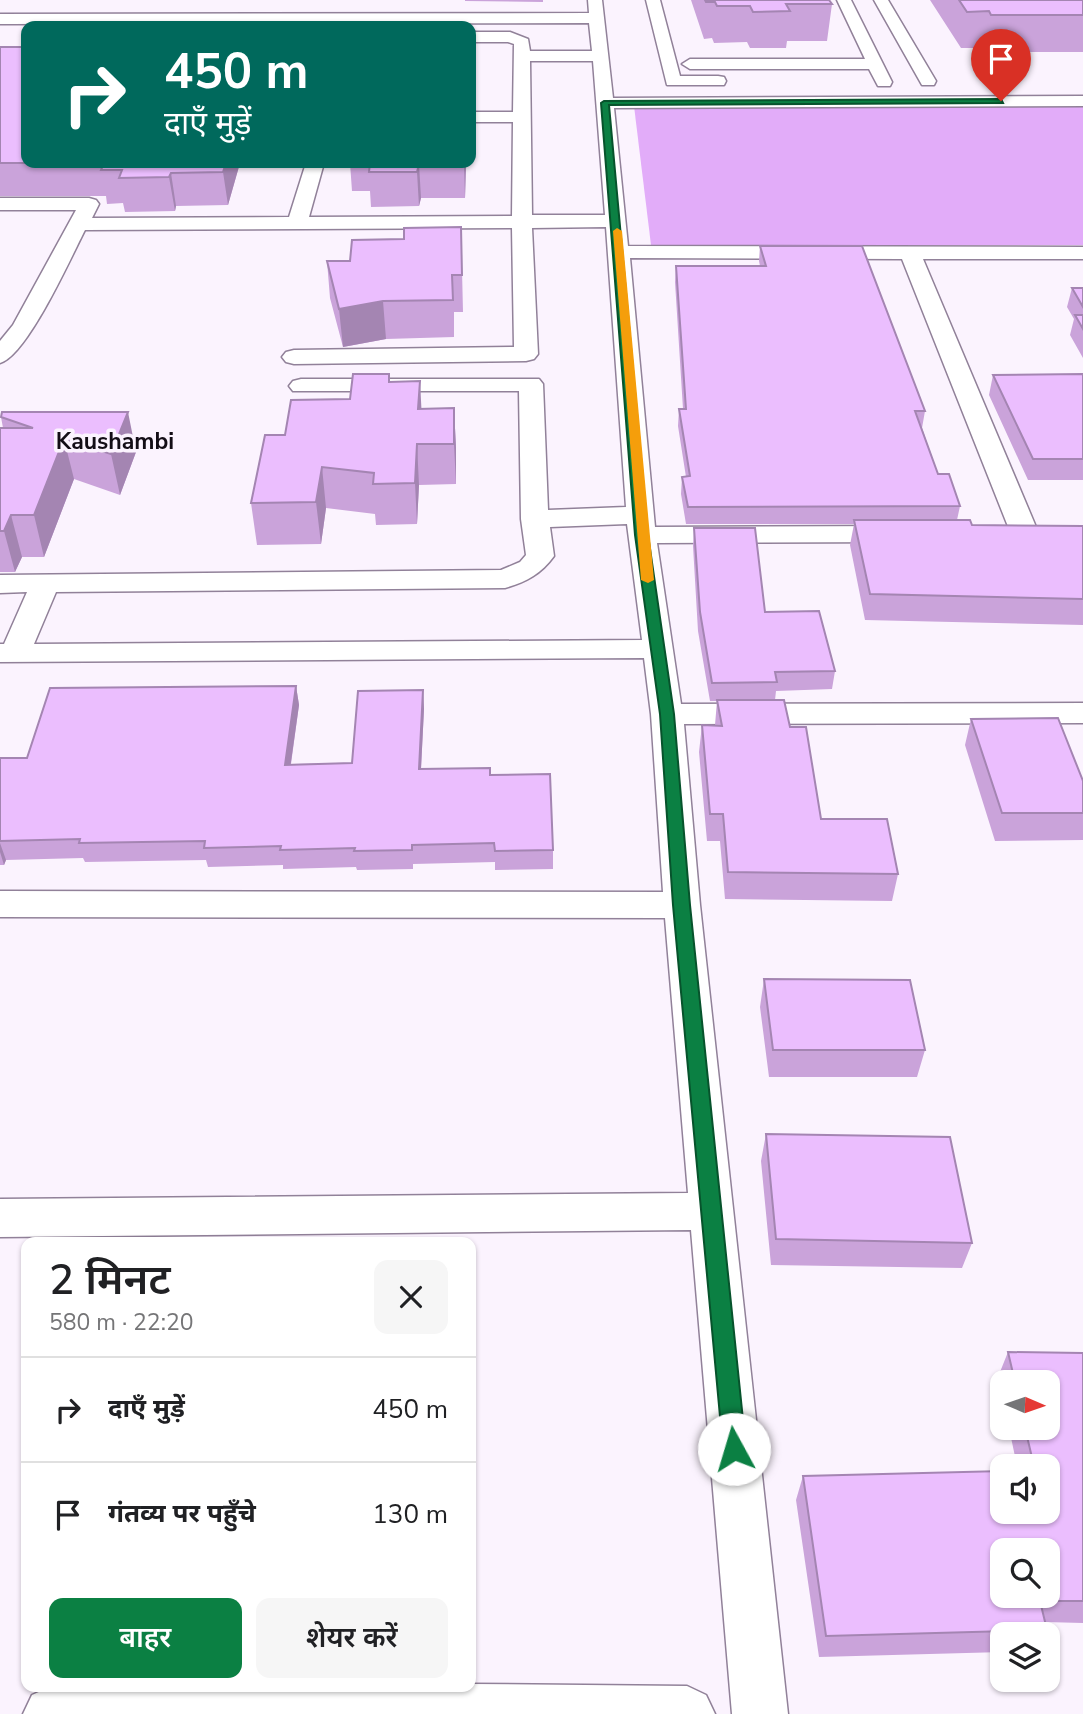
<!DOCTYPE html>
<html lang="hi">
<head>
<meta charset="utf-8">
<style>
	:root { --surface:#fff; --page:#f6f6f6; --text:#202124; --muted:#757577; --line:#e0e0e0; --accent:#0b8043 }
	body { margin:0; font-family:"Nunito Sans","Noto Sans Devanagari",sans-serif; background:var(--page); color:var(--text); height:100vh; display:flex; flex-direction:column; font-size:26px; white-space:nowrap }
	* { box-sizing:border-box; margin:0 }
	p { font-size:23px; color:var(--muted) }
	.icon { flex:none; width:38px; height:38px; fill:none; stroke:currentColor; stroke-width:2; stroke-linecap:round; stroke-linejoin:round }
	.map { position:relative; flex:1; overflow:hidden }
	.panel { position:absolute; left:21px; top:1237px; width:455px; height:455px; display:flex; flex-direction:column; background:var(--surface); border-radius:14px; box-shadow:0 2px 5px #0004 }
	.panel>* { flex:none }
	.top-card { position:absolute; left:21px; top:21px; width:455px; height:147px; border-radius:14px; box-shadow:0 2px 5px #0004; background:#00695c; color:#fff; overflow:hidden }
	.needle { width:46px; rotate:92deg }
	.controls { position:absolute; left:990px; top:1370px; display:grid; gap:14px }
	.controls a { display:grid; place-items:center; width:70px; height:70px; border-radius:14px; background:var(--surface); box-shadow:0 2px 5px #0004; font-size:35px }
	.pin { position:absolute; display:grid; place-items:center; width:60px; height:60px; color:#fff; margin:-72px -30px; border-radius:50% 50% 50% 0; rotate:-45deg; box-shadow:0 0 7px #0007 }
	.pin .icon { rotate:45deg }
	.me { position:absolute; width:77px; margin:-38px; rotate:354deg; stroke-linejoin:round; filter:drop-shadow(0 0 5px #0008) }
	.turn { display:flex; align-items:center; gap:24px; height:147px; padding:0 28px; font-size:32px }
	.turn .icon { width:91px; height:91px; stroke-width:2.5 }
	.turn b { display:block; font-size:49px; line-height:60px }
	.round { display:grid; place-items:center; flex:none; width:74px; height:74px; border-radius:14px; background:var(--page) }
	.headline { display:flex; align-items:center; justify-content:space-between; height:119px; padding:0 28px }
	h1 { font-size:42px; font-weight:600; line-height:52px }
	.cta { display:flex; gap:14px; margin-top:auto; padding:14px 28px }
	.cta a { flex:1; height:80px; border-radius:14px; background:var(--accent); color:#fff; font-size:28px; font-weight:600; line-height:80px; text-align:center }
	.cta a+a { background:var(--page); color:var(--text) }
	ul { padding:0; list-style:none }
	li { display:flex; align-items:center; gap:21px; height:105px; padding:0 28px; border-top:2px solid var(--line) }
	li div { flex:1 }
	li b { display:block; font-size:26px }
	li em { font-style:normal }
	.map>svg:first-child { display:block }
	.green { fill:#e2acf9 }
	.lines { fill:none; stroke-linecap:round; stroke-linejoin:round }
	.minor-casing { stroke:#918199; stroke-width:3 }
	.minor { fill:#fff; fill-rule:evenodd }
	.wall { fill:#caa3da }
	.shaded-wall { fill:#a485b2 }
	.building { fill:#ebbefe; stroke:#a485b2; stroke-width:2; fill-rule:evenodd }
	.route { fill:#0b8043; stroke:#07532c; stroke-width:2 }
	.slow { fill:#f59e0b }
	.labels { text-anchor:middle; stroke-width:7; stroke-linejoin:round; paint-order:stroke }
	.far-district-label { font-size:23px; font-weight:bold; fill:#130d16; stroke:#fbf3fe }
</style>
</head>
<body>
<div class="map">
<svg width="1083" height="1714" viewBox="0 0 1083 1714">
	<rect width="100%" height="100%" fill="#fbf3fe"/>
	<path class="green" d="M 634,106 L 1083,107 L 1083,245 L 651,245 Z"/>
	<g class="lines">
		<g class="minor-casing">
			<path id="minor" d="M 588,0 L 602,0 L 613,98 L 1083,96 L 1083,106 L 614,108 L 628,246 L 1083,247 L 1083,259 L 923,259 L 1039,534 L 1035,540 L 1025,542 L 1015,540 L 1011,534 L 902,259 L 630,258 L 655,527 L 901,526 L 911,528 L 915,534 L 911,540 L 901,542 L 657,543 L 681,704 L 1083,703 L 1083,723 L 684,724 L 700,905 L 788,1714 L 732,1714 L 691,1230 L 0,1237 L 0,1199 L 688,1193 L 665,918 L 0,917 L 0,891 L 663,892 L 651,714 L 644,658 L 0,662 L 0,644 L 4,644 L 27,592 L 0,593 L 0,575 L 501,570 L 520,562 L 526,555 L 521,519 L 519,391 L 293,391 L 289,386 L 293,381 L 301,379 L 539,379 L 543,384 L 548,510 L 626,507 L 606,227 L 532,228 L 538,354 L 534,359 L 526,361 L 294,364 L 286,362 L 282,357 L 286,352 L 294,350 L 514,347 L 512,228 L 85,230 C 71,257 27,356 0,363 L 0,341 L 13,325 L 76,210 L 0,210 L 0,198 L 89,198 L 96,200 L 99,204 L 92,218 L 289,217 L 306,163 L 324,163 L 309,217 L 512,216 L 513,122 L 471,122 L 471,112 L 513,112 L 514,44 L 508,42 L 471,42 L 471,32 L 510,32 L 528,39 L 530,51 L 592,51 L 589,23 L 0,24 L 0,14 L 589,13 ZM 530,61 L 593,61 L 605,215 L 532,215 ZM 627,524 L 642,640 L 34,644 L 56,592 L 505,588 C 526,582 541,574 554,556 L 550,527 Z
				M 646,0 L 660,0 L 680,76 L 718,76 L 724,77 L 726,81 L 724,85 L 667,85 Z
				M 837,0 L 851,0 L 892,82 L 890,86 L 878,86 L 869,69 L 690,69 L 682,64 L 690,59 L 865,59 Z
				M 874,0 L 888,0 L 936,81 L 934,85 L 922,85 Z
				M 471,1684 L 687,1686 L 706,1695 L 715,1714 L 23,1714 L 32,1695 L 50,1687 L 471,1687 Z"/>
		</g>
		<use href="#minor" class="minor"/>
	</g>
	<path class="wall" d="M 465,0 L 543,0 L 543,2 L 465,1 Z
		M 691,0 L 829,0 L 832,4 L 827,41 L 787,41 L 786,48 L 750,48 L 747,42 L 714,43 L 712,38 L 704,39 Z
		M 930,0 L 1083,0 L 1083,52 L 984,52 L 982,48 L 961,48 Z
		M 0,47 L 240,163 L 228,205 L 176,206 L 175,211 L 125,212 L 123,203 L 107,204 L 106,196 L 0,196 Z
		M 350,163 L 466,163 L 465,198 L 421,198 L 419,206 L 371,207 L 370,191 L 352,191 Z
		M 461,227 L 463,312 L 454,312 L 454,337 L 386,339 L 343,347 L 330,298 L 327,261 L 350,261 L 404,239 Z
		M 760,246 L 925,411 L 922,428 L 938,474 L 960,506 L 957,520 L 972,525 L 1083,526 L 1083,625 L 865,620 L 850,545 L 854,524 L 686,524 L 681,494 L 682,477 L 686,477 L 678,426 L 679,409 L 683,409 L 675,282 L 676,266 L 760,266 L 759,261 Z
		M 1072,288 L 1083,288 L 1083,358 L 1070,335 L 1074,319 L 1067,307 Z
		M 389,374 L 390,382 L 421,409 L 454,408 L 456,448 L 456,484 L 419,485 L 417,524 L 376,525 L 375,514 L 326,508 L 321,544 L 257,545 L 251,503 L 285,435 L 350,399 Z
		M 1083,374 L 1083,480 L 1028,480 L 989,395 L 993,375 Z
		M 1,417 L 136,452 L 120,495 L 74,479 L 44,557 L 22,557 L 15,572 L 0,572 L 0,428 L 3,428 Z
		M 694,528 L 765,612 L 835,671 L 832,689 L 776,691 L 775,700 L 790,727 L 821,819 L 898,874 L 892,901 L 725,899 L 720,841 L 707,841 L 699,752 L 702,725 L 715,725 L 717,701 L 710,701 L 698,631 L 693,546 Z
		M 296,686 L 299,705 L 291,764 L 352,763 L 423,690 L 424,709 L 421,769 L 490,775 L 553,850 L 553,869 L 495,870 L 495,862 L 413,864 L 413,869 L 357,870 L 356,867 L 283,869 L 283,865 L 208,867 L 206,860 L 85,862 L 83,858 L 6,860 L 4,865 L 0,865 L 0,758 L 27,758 Z
		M 971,719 L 1083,781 L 1083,840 L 995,841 L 965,745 Z
		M 764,979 L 925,1050 L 917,1077 L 769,1077 L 760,1007 Z
		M 766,1134 L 972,1243 L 962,1268 L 771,1265 L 761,1161 Z
		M 1008,1352 L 1083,1353 L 1083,1623 L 1045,1622 L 1047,1630 L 1044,1634 L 1003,1634 L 1003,1652 L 819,1657 L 796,1500 L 803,1476 L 1003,1512 L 1048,1466 L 1017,1466 L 1009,1428 L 1048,1428 L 1048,1382 L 1003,1382 L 1003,1399 L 998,1377 Z"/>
	<path class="shaded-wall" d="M 472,50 L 473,81 L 471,109 L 471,67 Z
		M 226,163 L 240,163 L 228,205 L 223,172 Z
		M 464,163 L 466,163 L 465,198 Z
		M 419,164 L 421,198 L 419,206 L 417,172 Z
		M 171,173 L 176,206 L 175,211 L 169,177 Z
		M 383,301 L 386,339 L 343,347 L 339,309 Z
		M 420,381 L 422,420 L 418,409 Z
		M 454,408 L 456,448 L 456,484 L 454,444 Z
		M 128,412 L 136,452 L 120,495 L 111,454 Z
		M 64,439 L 74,479 L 44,557 L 34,515 Z
		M 417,444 L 419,485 L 417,524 L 415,483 Z
		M 322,467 L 326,508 L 321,544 L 316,502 Z
		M 11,515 L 22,557 L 15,572 L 4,531 Z
		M 296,686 L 299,705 L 288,783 L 285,765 Z
		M 423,690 L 424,709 L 420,788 L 419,769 Z
		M 0,843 L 6,860 L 4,865 L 0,852 Z"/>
	<path class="building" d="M 705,0 L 829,0 L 832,4 L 786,4 L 790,11 L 753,12 L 750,6 L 717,6 L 715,2 L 706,2 Z
		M 959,0 L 1083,0 L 1083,15 L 991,15 L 989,11 L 967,12 Z
		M 0,47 L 26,47 L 26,163 L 65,163 L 0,163 Z
		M 104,163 L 226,163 L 223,172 L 171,173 L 169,177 L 119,178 L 122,170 L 101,170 Z
		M 370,163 L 464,163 L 419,164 L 417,172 L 369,172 Z
		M 461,227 L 462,275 L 452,275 L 453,300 L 383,301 L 339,309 L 327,261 L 350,261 L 352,240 L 404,239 L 404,228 Z
		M 760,246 L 862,246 L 925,411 L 915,411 L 938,474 L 949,474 L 960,506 L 688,507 L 682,477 L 690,476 L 679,409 L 686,409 L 676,266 L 766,266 Z
		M 1072,288 L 1083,288 L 1083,307 Z
		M 1075,315 L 1083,315 L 1083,329 Z
		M 353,374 L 389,374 L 389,382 L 420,381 L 418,409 L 454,408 L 454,444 L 417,444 L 415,483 L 373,484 L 374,473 L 322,467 L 316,502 L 251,503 L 265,435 L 285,435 L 291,400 L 350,399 Z
		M 1083,374 L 1083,459 L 1033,459 L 993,375 Z
		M 2,412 L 128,412 L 111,454 L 64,439 L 34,515 L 11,515 L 4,531 L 0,531 L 0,428 L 33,428 L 1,417 Z
		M 854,520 L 970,520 L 972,525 L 1083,526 L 1083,599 L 870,594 Z
		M 694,528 L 755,528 L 765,612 L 819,611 L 835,671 L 775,672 L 777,682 L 712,683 L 700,612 Z
		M 296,686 L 285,765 L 352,763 L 358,691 L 423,690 L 419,769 L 490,768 L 490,775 L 550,774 L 553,850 L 495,851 L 494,843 L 412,845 L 412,850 L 354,851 L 355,848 L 280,850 L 281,846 L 204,848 L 205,841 L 79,843 L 80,839 L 0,841 L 0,758 L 27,758 L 50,688 Z
		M 717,700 L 784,700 L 790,727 L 806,727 L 821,819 L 887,819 L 898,874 L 728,872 L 723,814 L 710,814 L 702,725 L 722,726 Z
		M 1058,718 L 1083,781 L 1083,813 L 1002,813 L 971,719 Z
		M 764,979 L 910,980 L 925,1050 L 773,1050 Z
		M 766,1134 L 950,1137 L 972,1243 L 776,1239 Z
		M 1008,1352 L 1083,1353 L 1083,1601 L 1040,1601 L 1047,1630 L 826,1636 L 803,1476 L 1003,1471 L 1003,1512 L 1048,1512 L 1048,1466 L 1034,1466 L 1025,1428 L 1048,1428 L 1048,1382 L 1015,1382 ZM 1003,1550 L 1048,1550 L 1048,1596 L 1003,1596 Z"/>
	<path class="route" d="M 1001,99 L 1003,103 L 609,105 L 648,535 L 674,714 L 690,905 L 746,1449 L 742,1457 L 734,1460 L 727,1457 L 723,1449 L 673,905 L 660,714 L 635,535 L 601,103 L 604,101 Z"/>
	<path class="slow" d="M 617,228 L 622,231 L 654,580 L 648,583 L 641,580 L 613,231 Z"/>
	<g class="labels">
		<g class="far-district-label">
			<text x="115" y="449">Kaushambi</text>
		</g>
	</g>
</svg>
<div class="controls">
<a><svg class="needle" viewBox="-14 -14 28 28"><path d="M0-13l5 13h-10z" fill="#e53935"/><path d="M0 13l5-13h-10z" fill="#757577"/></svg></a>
<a><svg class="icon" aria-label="sound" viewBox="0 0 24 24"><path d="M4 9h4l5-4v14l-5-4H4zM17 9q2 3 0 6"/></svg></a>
<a><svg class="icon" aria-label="search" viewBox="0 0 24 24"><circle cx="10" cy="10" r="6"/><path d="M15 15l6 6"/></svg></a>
<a><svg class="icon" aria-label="layers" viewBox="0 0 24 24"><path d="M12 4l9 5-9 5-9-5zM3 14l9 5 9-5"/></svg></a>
</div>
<div class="pin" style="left:1001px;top:101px;background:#d93025"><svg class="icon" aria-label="arrive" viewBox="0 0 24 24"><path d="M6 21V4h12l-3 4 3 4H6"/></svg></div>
<svg class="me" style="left:734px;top:1449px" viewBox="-20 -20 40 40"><circle r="19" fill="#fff"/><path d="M0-13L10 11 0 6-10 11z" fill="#0b8043"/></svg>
<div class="top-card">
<div class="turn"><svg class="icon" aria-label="right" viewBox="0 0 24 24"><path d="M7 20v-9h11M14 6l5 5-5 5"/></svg><div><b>450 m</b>दाएँ मुड़ें</div></div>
</div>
<section class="panel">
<div class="headline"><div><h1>2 मिनट</h1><p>580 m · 22:20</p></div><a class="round"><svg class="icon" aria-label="close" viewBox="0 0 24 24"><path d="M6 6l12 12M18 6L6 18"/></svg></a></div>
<ul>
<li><svg class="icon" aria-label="right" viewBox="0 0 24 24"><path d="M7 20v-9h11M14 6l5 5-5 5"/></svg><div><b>दाएँ मुड़ें</b></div><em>450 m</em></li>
<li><svg class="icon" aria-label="arrive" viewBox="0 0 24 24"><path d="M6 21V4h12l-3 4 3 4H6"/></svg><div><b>गंतव्य पर पहुँचे</b></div><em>130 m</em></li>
</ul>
<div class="cta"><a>बाहर</a><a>शेयर करें</a></div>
</section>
</div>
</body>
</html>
